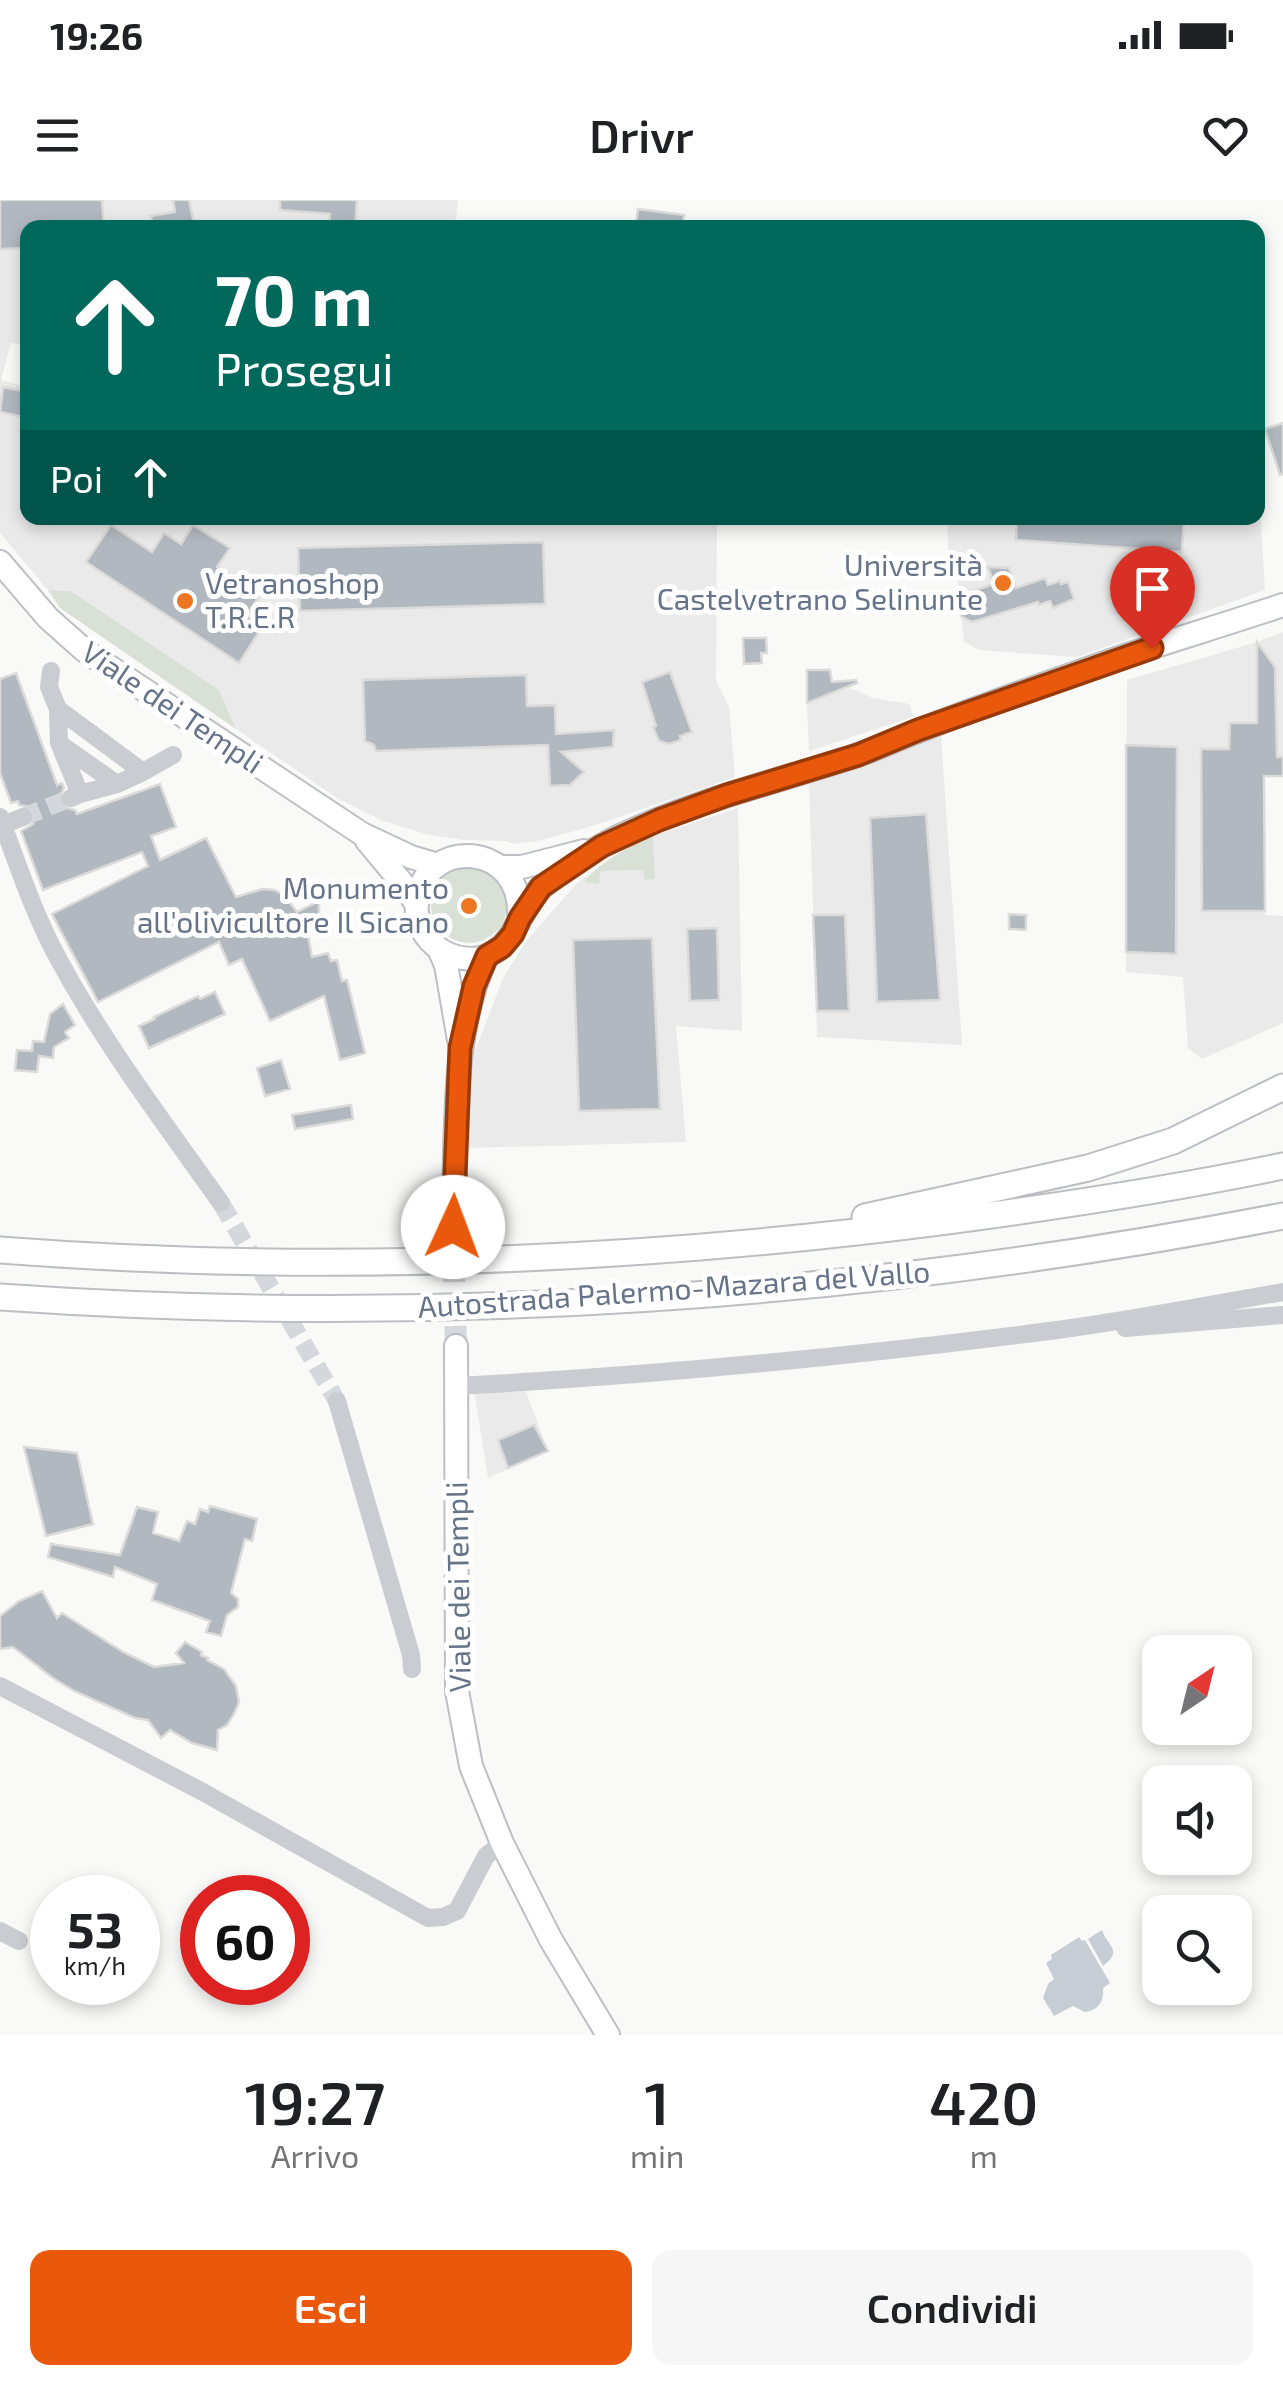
<!DOCTYPE html>
<html lang="it">
<head>
<meta charset="utf-8">
<style>
	:root { --surface:#fff; --page:#f6f6f6; --text:#202124; --muted:#757577; --accent:#ea580c }
	body { margin:0; font-family:"Exo 2",sans-serif; background:var(--page); color:var(--text); height:100vh; display:flex; flex-direction:column; font-size:38px; white-space:nowrap }
	* { box-sizing:border-box; margin:0 }
	p { font-size:32px; color:var(--muted) }
	.icon { flex:none; width:55px; height:55px; fill:none; stroke:currentColor; stroke-width:2; stroke-linecap:round; stroke-linejoin:round }
	.map { position:relative; height:1835px; overflow:hidden }
	.sheet { display:flex; flex-direction:column; background:var(--surface); flex:1 }
	.sheet>* { flex:none }
	.top-card { position:absolute; left:20px; top:20px; width:1245px; height:305px; border-radius:20px; box-shadow:0 5px 15px #0003; background:#00695c; color:#fff; overflow:hidden }
	.needle { width:65px; rotate:35deg }
	.buttons { position:absolute; left:1142px; top:1435px; display:grid; gap:20px }
	.buttons a { display:grid; place-items:center; width:110px; height:110px; border-radius:20px; background:var(--surface); box-shadow:0 5px 15px #0003; font-size:50px }
	.speed { position:absolute; left:30px; top:1675px; display:flex; gap:20px; font-size:50px; font-weight:700; text-align:center }
	.speed>* { display:grid; place-content:center; width:130px; height:130px; border-radius:50%; background:var(--surface); box-shadow:0 5px 15px #0003; line-height:1 }
	.speed small { font-size:25px; font-weight:400 }
	.speed .limit { border:15px solid #d22; background:#fff; color:#111 }
	.pin { position:absolute; display:grid; place-items:center; width:85px; height:85px; color:#fff; margin:-102px -42px; border-radius:50% 50% 50% 0; rotate:-45deg; box-shadow:0 0 10px #0007 }
	.pin .icon { rotate:45deg }
	.me { position:absolute; width:110px; margin:-55px; rotate:2deg; stroke-linejoin:round; filter:drop-shadow(0 0 8px #0008) }
	.turn { display:flex; align-items:center; gap:35px; height:210px; padding:0 30px; font-size:45px }
	.turn .icon { width:130px; height:130px; stroke-width:2.5 }
	.turn b { display:block; font-size:70px; line-height:85px }
	.then { display:flex; align-items:center; height:95px; padding:0 30px; background:#0003; gap:20px; font-size:38px }
	.eta { display:flex; justify-content:space-evenly; align-items:center; height:170px; text-align:center }
	.eta b { font-size:60px; font-weight:600; line-height:70px }
	.cta { display:flex; gap:20px; margin-top:auto; padding:20px 30px }
	.cta a { flex:1; height:115px; border-radius:20px; background:var(--accent); color:#fff; font-size:40px; font-weight:600; line-height:115px; text-align:center }
	.cta a+a { background:var(--page); color:var(--text) }
	.status { display:flex; justify-content:space-between; align-items:center; height:70px; padding:0 50px; background:var(--surface); direction:ltr }
	.status svg { height:28px; fill:currentColor }
	header { display:flex; justify-content:space-between; align-items:center; height:130px; padding:0 30px; background:var(--surface); font-size:45px; font-weight:600 }
	.map>svg:first-child { display:block }
	.built { fill:#eaeaea }
	.green { fill:#d9e1d7 }
	.water { fill:#c6cdd4 }
	.building { fill:#b2b8bf; stroke:#dbdbd9; stroke-width:2.5 }
	.lines { fill:none; stroke-linecap:round; stroke-linejoin:round }
	.minor-tunnel { stroke:#d4d8dc; stroke-width:18; stroke-dasharray:18 9; stroke-linecap:butt }
	.major-tunnel { stroke:#d4d8dc; stroke-width:22; stroke-dasharray:22 11; stroke-linecap:butt }
	.major-casing { stroke:#bcbfc4; stroke-width:26 }
	.highway-casing { stroke:#bbbec2; stroke-width:29 }
	.minor { stroke:#c9ccd0; stroke-width:18 }
	.major { stroke:#fff; stroke-width:22 }
	.highway { stroke:#fff; stroke-width:25 }
	.route-casing { stroke:#983908; stroke-width:25 }
	.route { stroke:#ea580c; stroke-width:18 }
	.poi-dot { fill:#ed7622; stroke:#fff; stroke-width:4 }
	.labels { text-anchor:middle; stroke-width:10; stroke-linejoin:round; paint-order:stroke }
	.poi-label { font-size:30px; fill:#667489; stroke:#fff; text-anchor:end }
	.street-label { font-size:30px; fill:#667489; stroke:#fff }
</style>
</head>
<body>
<div class="status"><b>19:26</b><svg viewBox="0 0 49 12"><path d="M0 12V9h3v3zM5 12V6h3v6zM10 12V3h3v9zM15 12V0h3v12zM26 1h20v11H26zM47 4h2v5h-2z"/></svg></div>
<header><svg class="icon" aria-label="menu" viewBox="0 0 24 24"><path d="M4 6h16M4 12h16M4 18h16"/></svg>Drivr<svg class="icon" aria-label="heart" viewBox="0 0 24 24"><path d="M12 20l-8-8c-3-5 5-10 8-4 3-6 11-1 8 4z"/></svg></header>
<div class="map">
<svg width="1283" height="1835" viewBox="0 0 1283 1835">
	<rect width="100%" height="100%" fill="#f9f9f7"/>
	<path class="built" d="M 0,0 L 458,0 L 455,27 L 28,28 L 27,145 L 11,143 L 1,180 L 27,187 L 28,318 L 717,318 L 716,481 L 729,507 L 735,577 L 599,624 L 543,640 L 513,644 L 506,641 L 463,640 L 426,634 L 383,621 L 337,598 L 236,529 L 219,490 L 71,391 L 48,390 L 0,333 Z
		M 1258,309 L 1260,309 L 1265,390 L 1077,457 L 979,450 L 964,442 L 956,366 L 949,364 L 947,318 L 1258,318 Z
		M 1283,432 L 1283,576 L 1264,576 L 1265,715 L 1283,716 L 1283,823 L 1202,859 L 1188,848 L 1183,777 L 1126,772 L 1127,480 L 1257,442 Z
		M 850,488 L 873,498 L 910,504 L 913,517 L 809,551 L 807,503 Z
		M 941,535 L 962,845 L 817,837 L 809,579 L 849,568 Z
		M 738,608 L 742,831 L 676,826 L 686,942 L 468,948 L 469,895 L 475,851 L 503,778 L 524,744 L 577,683 L 626,650 L 653,636 Z
		M 524,1186 L 548,1251 L 488,1278 L 474,1190 Z"/>
	<path class="green" d="M 48,390 L 71,391 L 219,490 L 236,529 L 60,408 Z
		M 653,636 L 655,679 L 645,680 L 643,670 L 600,671 L 599,684 L 585,682 C 596,664 633,644 653,636 Z
		M431 705a38 38 0 1 1 76 0a38 38 0 1 1-76 0Z"/>
	<path class="water" d="M 1102,1730 C 1107,1746 1124,1750 1103,1766 L 1088,1739 Z
		M 1079,1737 L 1082,1741 L 1085,1740 L 1110,1783 L 1103,1788 C 1104,1801 1099,1810 1085,1812 L 1073,1806 L 1054,1816 L 1043,1798 L 1048,1784 L 1054,1779 L 1046,1763 L 1052,1759 L 1051,1755 Z"/>
	<path class="building" d="M 0,0 L 102,0 L 104,28 L 28,28 L 28,48 L 0,49 Z
		M 173,0 L 189,0 L 195,28 L 153,28 L 151,16 L 175,12 Z
		M 280,0 L 357,0 L 355,28 L 329,28 L 330,14 L 280,10 Z
		M 638,9 L 684,15 L 682,28 L 636,24 Z
		M 3,187 L 28,192 L 28,218 L 0,212 Z
		M 1283,223 L 1283,274 L 1280,275 L 1265,229 Z
		M 1017,318 L 1184,318 L 1182,352 L 1016,340 Z
		M 111,325 L 152,352 L 164,333 L 181,344 L 193,325 L 230,348 L 217,367 L 260,395 L 247,415 L 263,426 L 239,463 L 86,362 Z
		M 543,342 L 545,404 L 300,411 L 298,348 Z
		M 988,367 L 1009,368 L 1016,388 L 1045,378 L 1048,385 L 1060,381 L 1061,384 L 1068,382 L 1074,399 L 1053,408 L 1050,401 L 1039,405 L 1038,402 L 972,422 L 961,416 L 959,395 L 994,384 Z
		M 743,438 L 766,438 L 767,453 L 761,453 L 762,463 L 744,464 Z
		M 1257,442 L 1275,467 L 1277,557 L 1283,557 L 1283,576 L 1264,576 L 1265,711 L 1202,711 L 1201,549 L 1229,549 L 1230,523 L 1257,523 Z
		M 807,470 L 830,470 L 832,482 L 856,480 L 857,483 L 807,503 Z
		M 670,472 L 692,532 L 680,536 L 681,540 L 669,544 L 659,541 L 653,527 L 656,526 L 642,482 Z
		M 16,473 L 57,585 L 62,583 L 64,588 L 59,598 L 63,607 L 75,610 L 77,614 L 160,584 L 176,627 L 151,636 L 160,660 L 206,638 L 236,697 L 262,689 L 274,690 L 284,695 L 297,712 L 319,701 L 319,716 L 315,726 L 307,730 L 312,757 L 328,753 L 331,761 L 337,760 L 342,781 L 347,780 L 365,853 L 340,860 L 324,796 L 270,821 L 242,759 L 229,765 L 219,742 L 98,802 L 52,714 L 148,666 L 142,652 L 43,690 L 21,631 L 33,624 L 35,613 L 30,607 L 19,605 L 18,601 L 11,603 L 0,573 L 0,479 Z
		M 526,475 L 527,506 L 555,505 L 556,534 L 614,530 L 613,547 L 561,552 L 584,572 L 570,585 L 550,586 L 548,545 L 376,551 L 374,545 L 365,541 L 363,480 Z
		M 1126,545 L 1177,547 L 1176,754 L 1126,752 Z
		M 926,614 L 940,800 L 877,802 L 870,618 Z
		M 1009,714 L 1026,715 L 1026,730 L 1009,729 Z
		M 813,715 L 845,715 L 849,811 L 817,811 Z
		M 717,728 L 719,800 L 690,801 L 687,729 Z
		M 652,738 L 660,909 L 579,911 L 573,740 Z
		M 215,792 L 225,814 L 149,848 L 139,826 L 155,819 L 154,817 L 198,796 L 200,799 Z
		M 63,804 L 75,825 L 65,832 L 69,838 L 54,847 L 53,858 L 39,856 L 37,872 L 15,870 L 17,850 L 32,851 L 33,841 L 44,842 L 50,814 Z
		M 281,860 L 290,889 L 265,896 L 257,868 Z
		M 351,905 L 353,919 L 295,929 L 292,915 Z
		M 534,1225 L 548,1251 L 508,1268 L 498,1240 Z
		M 24,1247 L 77,1253 L 93,1324 L 46,1336 Z
		M 210,1306 L 257,1319 L 252,1341 L 245,1339 L 231,1393 L 238,1399 L 238,1407 L 227,1415 L 221,1436 L 206,1432 L 210,1421 L 152,1400 L 157,1384 L 115,1367 L 113,1377 L 48,1357 L 51,1344 L 120,1355 L 137,1307 L 158,1312 L 153,1333 L 179,1341 L 187,1321 L 195,1324 L 200,1309 L 208,1312 Z
		M 42,1391 L 57,1418 L 62,1413 L 123,1452 L 154,1467 L 184,1463 L 176,1453 L 185,1442 L 202,1452 L 201,1455 L 208,1458 L 207,1460 L 224,1469 L 236,1486 L 239,1502 L 234,1514 L 227,1525 L 218,1530 L 217,1550 L 192,1543 L 170,1530 L 161,1538 L 148,1520 L 135,1518 L 74,1491 L 53,1478 L 13,1447 L 0,1449 L 0,1416 L 19,1401 Z"/>
	<g class="lines">
		<path class="minor-tunnel" d="M 23,617 L 71,598
			M 221,1003 L 337,1201"/>
		<path class="major-tunnel" d="M 453,1027 L 456,1146"/>
		<g class="major-casing">
			<path id="major" d="M 0,362 L 48,418 L 84,450 L 362,634 L 411,657 L 438,665
				M 367,641 L 403,684 L 417,705
				M 502,667 L 522,667 L 584,651
				M 519,718 C 524,641 425,636 417,701 C 413,736 446,764 480,758 C 516,750 518,708 542,687 C 561,670 596,648 618,637 C 693,601 776,582 855,556 C 876,549 897,539 918,531 C 977,508 1036,487 1096,466 C 1158,444 1221,426 1283,405
				M 439,749 L 446,765 L 459,840
				M 453,1027 C 457,942 450,832 487,756
				M 456,1146 L 457,1491 L 471,1566 L 502,1643 L 551,1740 L 608,1835"/>
		</g>
		<g class="highway-casing">
			<path id="highway" d="M 865,1017 L 1088,968 L 1173,941 L 1283,887
				M 0,1050 C 312,1074 628,1062 939,1022 C 1054,1007 1169,990 1283,966
				M 0,1097 C 428,1127 862,1098 1283,1016"/>
		</g>
		<path class="minor" d="M 51,471 L 49,487 L 58,509 L 59,543 L 80,594 L 71,598
			M 58,509 L 143,572 L 117,584 L 80,594
			M 60,544 L 117,584
			M 143,572 L 173,555
			M 0,617 C 18,665 34,715 59,760 C 105,845 165,924 221,1003
			M 3,625 L 23,617
			M 1125,1128 L 1283,1115
			M 457,1186 C 658,1175 858,1156 1057,1130 C 1133,1120 1208,1105 1283,1092
			M 337,1201 L 411,1455 L 412,1469
			M 0,1486 L 201,1591 L 428,1718 L 443,1717 L 457,1711 L 486,1656 L 502,1643
			M 0,1731 L 19,1741"/>
		<use href="#major" class="major"/>
		<use href="#highway" class="highway"/>
	</g>
	<g class="lines">
		<g class="route-casing">
			<path id="route" d="M 453,1027 L 460,848 L 474,786 L 487,756 L 502,747 L 513,734 L 520,718 L 541,687 L 602,646 L 659,620 L 727,595 L 858,555 L 918,530 L 1152,448"/>
		</g>
		<use href="#route" class="route"/>
	</g>
	<g class="poi-dot">
		<circle cx="1003" cy="383" r="10"/>
		<circle cx="185" cy="401" r="10"/>
		<circle cx="469" cy="706" r="10"/>
	</g>
	<g class="labels">
		<g class="poi-label">
			<text x="983" y="376">Università<tspan x="983" dy="34">Castelvetrano Selinunte</tspan></text>
			<text x="205" y="394" text-anchor="start">Vetranoshop<tspan x="205" dy="34">T.R.E.R</tspan></text>
			<text x="449" y="699">Monumento<tspan x="449" dy="34">all'olivicultore Il Sicano</tspan></text>
		</g>
		<g class="street-label">
			<text transform="translate(172 508) rotate(34)" y="10">Viale dei Templi</text>
			<text transform="translate(674 1090) rotate(-4)" y="10">Autostrada Palermo-Mazara del Vallo</text>
			<text transform="translate(459 1387) rotate(-91)" y="10">Viale dei Templi</text>
		</g>
	</g>
</svg>
<div class="buttons">
<a><svg class="needle" viewBox="-14 -14 28 28"><path d="M0-13l5 13h-10z" fill="#e53935"/><path d="M0 13l5-13h-10z" fill="#757577"/></svg></a>
<a><svg class="icon" aria-label="sound" viewBox="0 0 24 24"><path d="M4 9h4l5-4v14l-5-4H4zM17 9q2 3 0 6"/></svg></a>
<a><svg class="icon" aria-label="search" viewBox="0 0 24 24"><circle cx="10" cy="10" r="6"/><path d="M15 15l6 6"/></svg></a>
</div>
<div class="speed"><div>53<small>km/h</small></div><div class="limit">60</div></div>
<div class="pin" style="left:1152px;top:448px;background:#d93025"><svg class="icon" aria-label="arrive" viewBox="0 0 24 24"><path d="M6 21V4h12l-3 4 3 4H6"/></svg></div>
<svg class="me" style="left:453px;top:1027px" viewBox="-20 -20 40 40"><circle r="19" fill="#fff"/><path d="M0-13L10 11 0 6-10 11z" fill="#ea580c"/></svg>
<div class="top-card">
<div class="turn"><svg class="icon" aria-label="ahead" viewBox="0 0 24 24"><path d="M12 20V5M6 11l6-6 6 6"/></svg><div><b>70 m</b>Prosegui</div></div>
<div class="then">Poi<svg class="icon" aria-label="ahead" viewBox="0 0 24 24"><path d="M12 20V5M6 11l6-6 6 6"/></svg></div>
</div>
</div>
<section class="sheet">
<div class="eta">
<div><b>19:27</b><p>Arrivo</p></div>
<div><b>1</b><p>min</p></div>
<div><b>420</b><p>m</p></div>
</div>
<div class="cta"><a>Esci</a><a>Condividi</a></div>
</section>
</body>
</html>
